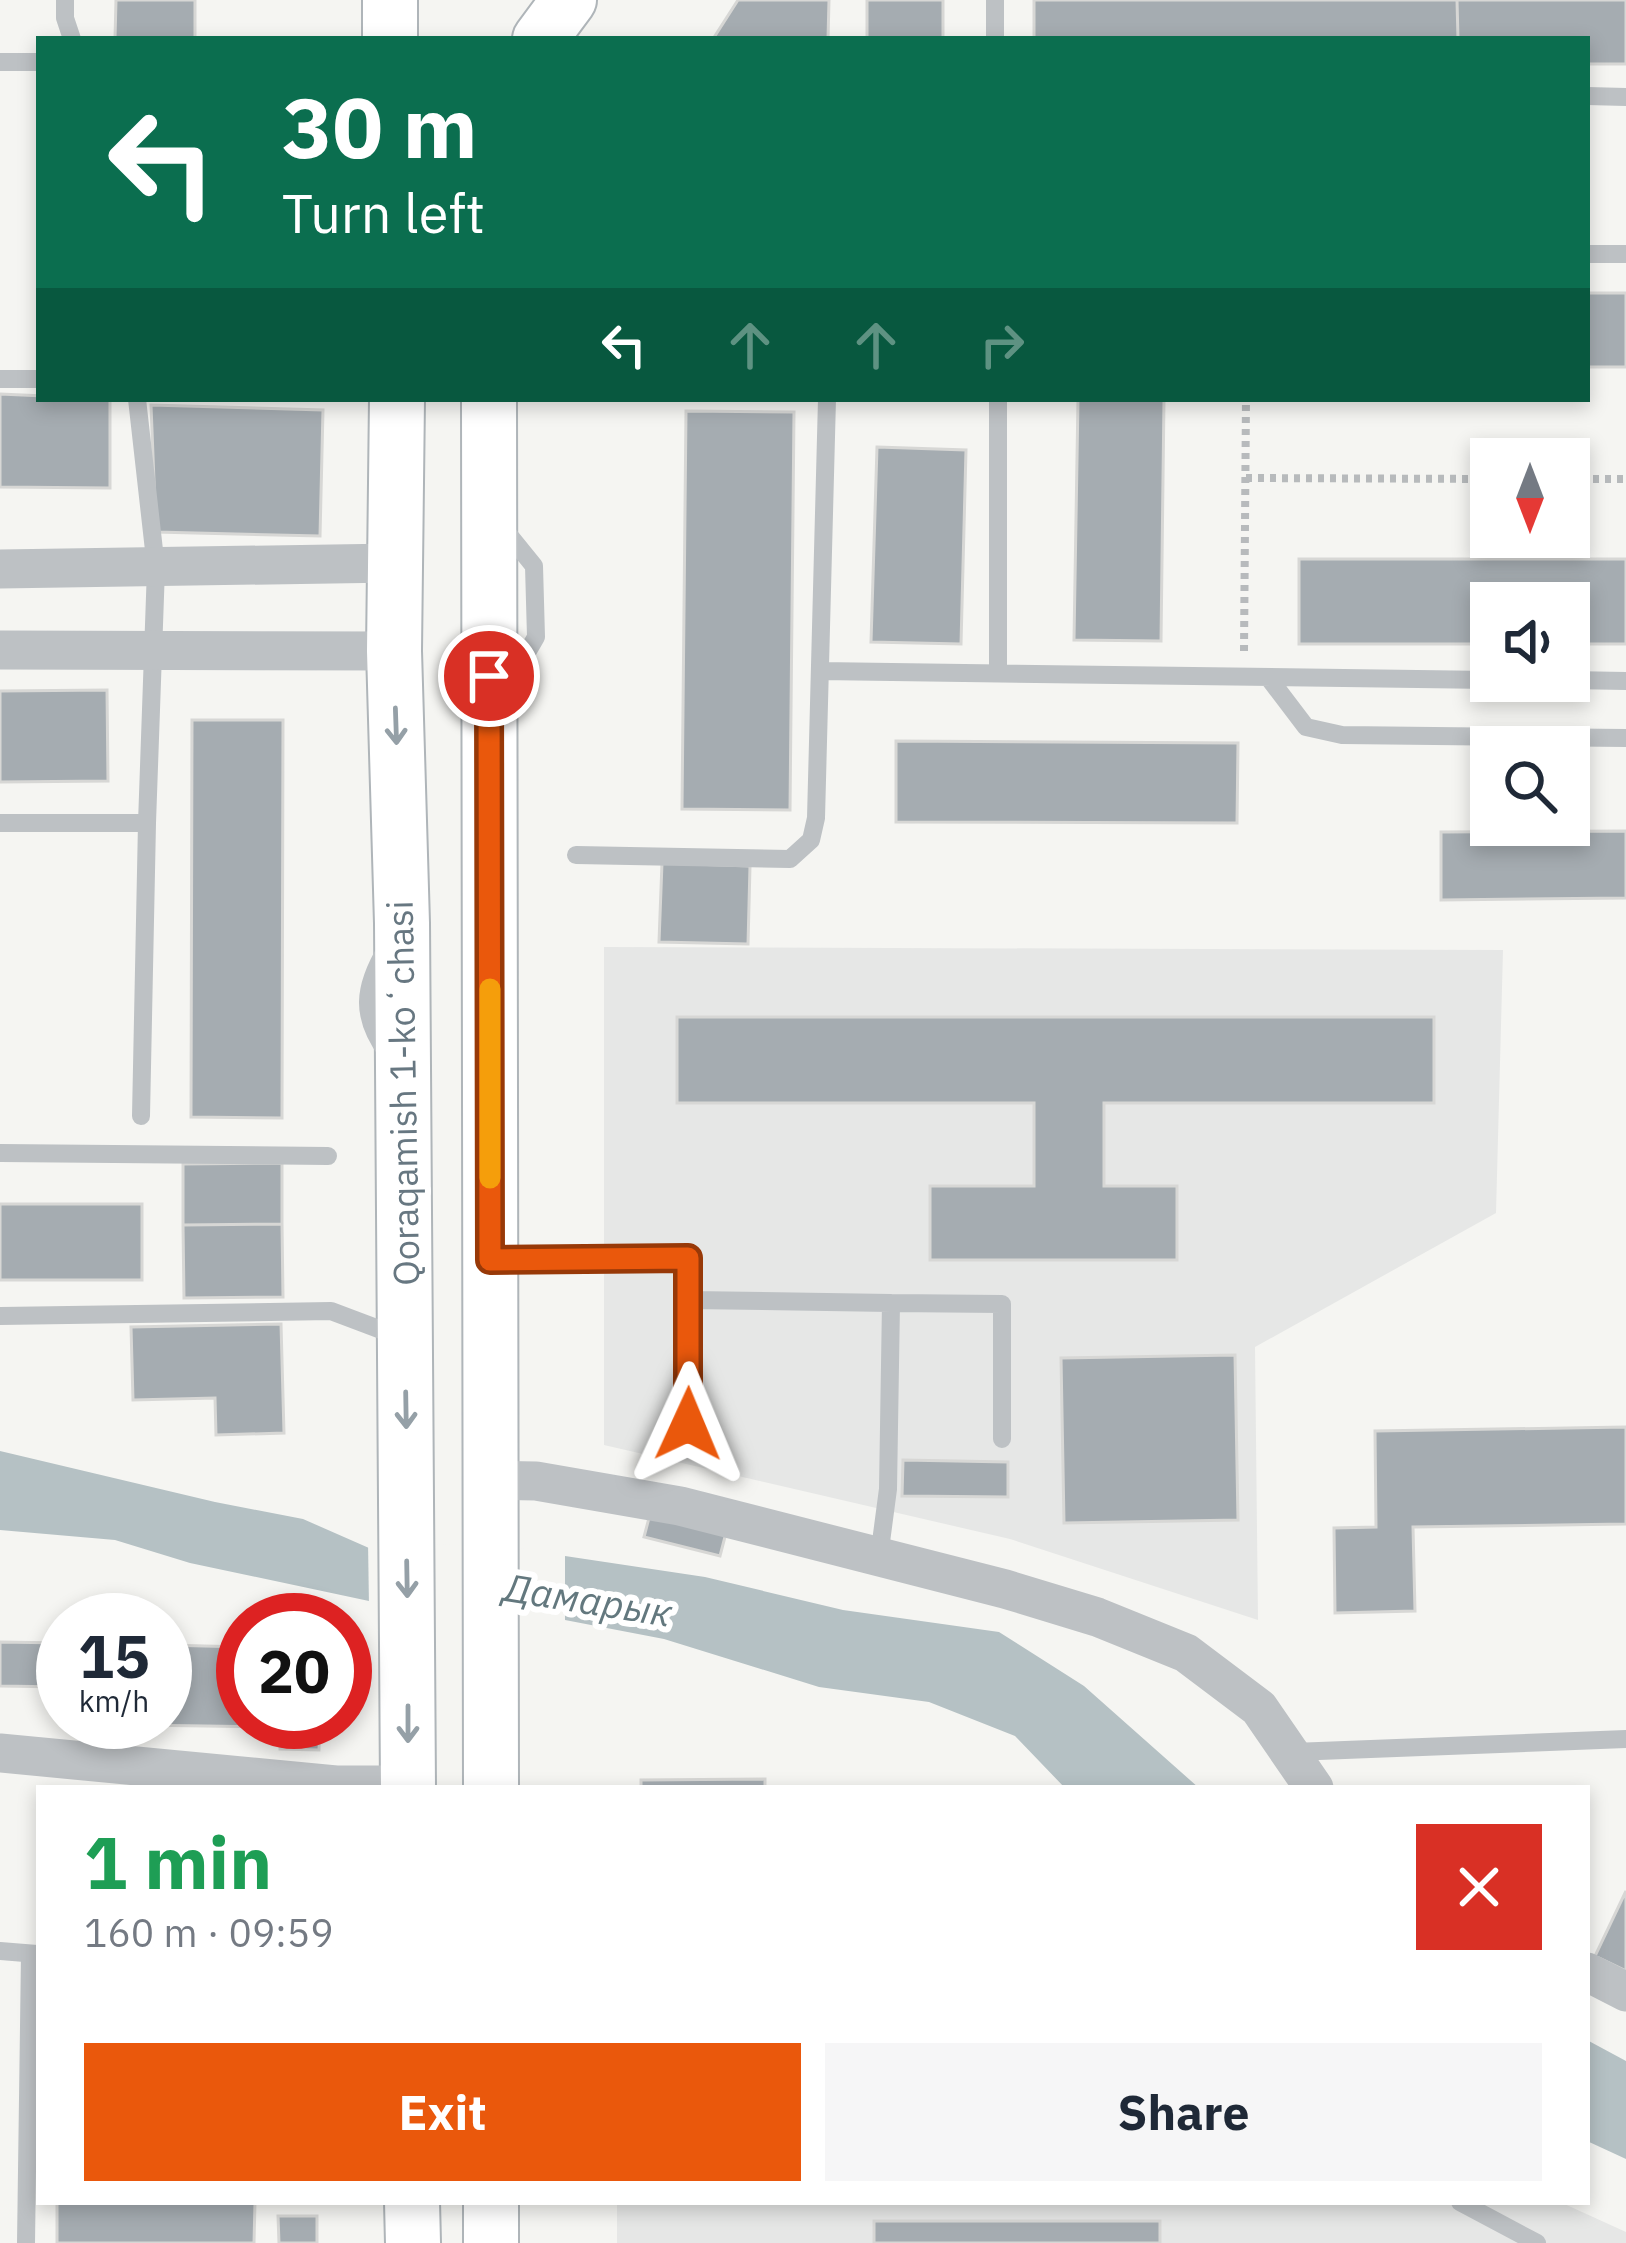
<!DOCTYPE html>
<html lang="en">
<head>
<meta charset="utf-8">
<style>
	:root { --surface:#fff; --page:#f6f6f7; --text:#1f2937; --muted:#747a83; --accent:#ea580c }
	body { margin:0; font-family:"IBM Plex Sans",sans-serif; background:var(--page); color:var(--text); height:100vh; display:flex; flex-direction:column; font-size:45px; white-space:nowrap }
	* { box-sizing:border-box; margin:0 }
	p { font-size:39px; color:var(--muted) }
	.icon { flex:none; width:66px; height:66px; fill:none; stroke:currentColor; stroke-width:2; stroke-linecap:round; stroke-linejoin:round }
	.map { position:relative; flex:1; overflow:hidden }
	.panel { position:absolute; left:36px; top:1785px; width:1554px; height:420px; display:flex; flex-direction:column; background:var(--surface); border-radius:0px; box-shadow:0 6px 18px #0003 }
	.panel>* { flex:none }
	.guide { position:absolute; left:36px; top:36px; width:1554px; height:366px; border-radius:0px; box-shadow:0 6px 18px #0003; background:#0b6e4f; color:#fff; overflow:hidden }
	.needle { width:78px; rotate:180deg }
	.fabs { position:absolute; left:1470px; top:438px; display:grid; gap:24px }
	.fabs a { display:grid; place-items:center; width:120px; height:120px; border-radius:0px; background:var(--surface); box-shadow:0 6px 18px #0003; font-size:60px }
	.speed { position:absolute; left:36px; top:1593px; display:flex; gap:24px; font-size:60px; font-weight:700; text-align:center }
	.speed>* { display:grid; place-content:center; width:156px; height:156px; border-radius:50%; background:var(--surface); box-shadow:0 6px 18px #0003; line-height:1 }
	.speed small { font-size:30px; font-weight:400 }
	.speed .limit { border:18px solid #d22; background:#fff; color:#111 }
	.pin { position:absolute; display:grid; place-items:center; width:102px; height:102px; color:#fff; margin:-51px; border:6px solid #fff; border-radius:50%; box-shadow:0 3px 12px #0007 }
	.me { position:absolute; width:132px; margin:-66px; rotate:1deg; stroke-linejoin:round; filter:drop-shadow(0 0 9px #0008) }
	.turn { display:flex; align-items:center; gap:42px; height:252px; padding:0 48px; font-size:54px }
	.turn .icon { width:156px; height:156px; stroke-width:2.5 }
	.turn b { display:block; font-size:84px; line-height:102px }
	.lanes { display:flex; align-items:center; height:114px; padding:0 48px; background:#0003; justify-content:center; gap:60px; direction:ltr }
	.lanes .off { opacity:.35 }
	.round { display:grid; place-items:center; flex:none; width:126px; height:126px; border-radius:0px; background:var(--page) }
	.summary { display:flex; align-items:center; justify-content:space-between; height:204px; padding:0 48px }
	h1 { font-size:72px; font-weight:800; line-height:90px; color:#1e9e55 }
	.action { display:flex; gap:24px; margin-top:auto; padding:24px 48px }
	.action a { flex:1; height:138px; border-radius:0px; background:var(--accent); color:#fff; font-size:48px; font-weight:800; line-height:138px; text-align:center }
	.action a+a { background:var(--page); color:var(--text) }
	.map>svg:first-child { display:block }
	.built { fill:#e6e7e6 }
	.water { fill:#b5c1c4 }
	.pier { fill:#f5f5f2 }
	.building { fill:#a5acb1; stroke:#d7d7d5; stroke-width:3 }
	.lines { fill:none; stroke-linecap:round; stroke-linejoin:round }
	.secondary-casing { stroke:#afb5b9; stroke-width:58 }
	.path { stroke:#b7babc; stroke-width:8; stroke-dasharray:6 6; stroke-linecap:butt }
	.lane { stroke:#bdc1c4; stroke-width:18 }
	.street { stroke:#bdc1c4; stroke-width:39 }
	.secondary { stroke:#fff; stroke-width:54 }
	.oneway { stroke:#95a0a7 }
	.route-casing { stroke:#983908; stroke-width:30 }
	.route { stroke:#ea580c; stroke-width:21 }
	.slow { stroke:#f59e0b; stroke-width:21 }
	.labels { text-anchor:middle; stroke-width:12; stroke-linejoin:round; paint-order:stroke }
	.street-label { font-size:36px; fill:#677781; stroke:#fff }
	.water-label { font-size:39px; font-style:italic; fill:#63787e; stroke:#fff }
</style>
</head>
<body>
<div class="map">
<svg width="1626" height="2243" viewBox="0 0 1626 2243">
	<rect width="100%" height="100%" fill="#f5f5f2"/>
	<path class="built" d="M 604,947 L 1503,950 L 1496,1213 L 1255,1347 L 1258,1620 L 1010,1539 L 604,1445 Z
		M 617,2202 L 1560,2202 L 1626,2232 L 1626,2243 L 617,2243 Z"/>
	<path class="water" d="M 0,1451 L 215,1502 L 303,1519 L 369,1548 L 565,1556 L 705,1577 L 843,1610 L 999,1632 L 1084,1686 L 1199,1788 L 1065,1788 L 1015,1736 L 929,1702 L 819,1687 L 664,1639 L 565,1620 L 369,1601 L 190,1563 L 115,1540 L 0,1530 Z
		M 1587,2040 L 1626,2061 L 1626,2159 L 1587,2141 Z"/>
	<path class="pier" d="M 368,1541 L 565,1550 L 565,1626 L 369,1607 Z"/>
	<path class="building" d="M 116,0 L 195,0 L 195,39 L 115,39 Z
		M 738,0 L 829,0 L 828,39 L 713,39 Z
		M 867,0 L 943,0 L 943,39 L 867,39 Z
		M 1034,0 L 1457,0 L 1458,39 L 1034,39 Z
		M 1457,0 L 1626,0 L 1626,64 L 1587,64 L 1587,39 L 1458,39 Z
		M 1587,293 L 1626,293 L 1626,367 L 1587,367 Z
		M 0,394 L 110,399 L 110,488 L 0,487 Z
		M 1078,399 L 1164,399 L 1161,641 L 1074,640 Z
		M 151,405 L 323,410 L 320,536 L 156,532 Z
		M 686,411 L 794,412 L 790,810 L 682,809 Z
		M 877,447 L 966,450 L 961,644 L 871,642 Z
		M 1299,559 L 1626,559 L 1626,644 L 1569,644 L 1569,603 L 1491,603 L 1491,644 L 1299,644 Z
		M 107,690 L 108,781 L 0,782 L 0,691 Z
		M 192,720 L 283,720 L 282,1118 L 191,1117 Z
		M 896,741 L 1238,743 L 1237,823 L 896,822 Z
		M 1626,831 L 1626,898 L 1441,900 L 1441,832 Z
		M 662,863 L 750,866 L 748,944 L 659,942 Z
		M 677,1017 L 1434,1017 L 1434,1103 L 1104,1103 L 1104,1186 L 1177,1186 L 1177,1260 L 930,1260 L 930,1186 L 1034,1186 L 1034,1103 L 677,1103 Z
		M 282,1163 L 282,1224 L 183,1225 L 183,1164 Z
		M 0,1204 L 142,1204 L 142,1280 L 0,1280 Z
		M 282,1224 L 283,1297 L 184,1298 L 183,1225 Z
		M 281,1324 L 284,1433 L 216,1435 L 215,1398 L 133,1400 L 131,1327 Z
		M 1235,1355 L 1238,1520 L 1064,1523 L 1061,1358 Z
		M 1626,1427 L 1626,1524 L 1413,1527 L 1415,1611 L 1335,1613 L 1334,1528 L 1376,1527 L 1375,1431 Z
		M 903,1460 L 1008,1462 L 1008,1497 L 902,1496 Z
		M 650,1514 L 726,1533 L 720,1556 L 644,1537 Z
		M 0,1642 L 63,1643 L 63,1687 L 0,1686 Z
		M 165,1645 L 243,1647 L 243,1722 L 320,1722 L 319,1750 L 280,1749 L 280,1727 L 137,1725 L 165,1722 Z
		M 765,1779 L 765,1788 L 641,1788 L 641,1780 Z
		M 1626,1891 L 1626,1971 L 1595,1956 Z
		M 57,2202 L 255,2202 L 254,2243 L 57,2243 Z
		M 278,2216 L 317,2216 L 317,2243 L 279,2243 Z
		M 874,2221 L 1160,2221 L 1160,2243 L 874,2243 Z"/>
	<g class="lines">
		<g class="secondary-casing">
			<path id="secondary" d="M 390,0 L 390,39
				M 540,39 L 569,0
				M 397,399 L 394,651 L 402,923 L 408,1788
				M 489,399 L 491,1788
				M 412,2202 L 413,2243
				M 491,2202 L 491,2243"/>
		</g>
		<path class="path" d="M 1246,478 L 1491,479
			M 1569,479 L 1626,479
			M 1244,651 L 1246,399"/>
		<path class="lane" d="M 65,0 L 65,18 L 72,39
			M 995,0 L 995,39
			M 0,62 L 39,62
			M 1587,96 L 1626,97
			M 1587,254 L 1626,254
			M 0,379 L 39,379
			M 998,399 L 998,673
			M 504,529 L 534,566 L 536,637 L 504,692
			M 820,671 L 1491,680
			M 1268,677 L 1306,727 L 1342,735 L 1626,738
			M 1569,680 L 1626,681
			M 0,823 L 147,823 L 156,568 L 137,399
			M 576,855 L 790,859 L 811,840 L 816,818 L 827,399
			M 387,948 C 363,988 360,1016 388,1054
			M 141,1116 L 147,823
			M 0,1153 L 328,1156
			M 492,1260 L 688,1258 L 690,1300 L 891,1303
			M 0,1316 L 331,1311 L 400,1337
			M 688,1424 L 690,1300
			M 879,1557 L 888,1489 L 891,1303 L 1002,1304 L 1002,1439
			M 1293,1752 L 1626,1739
			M 0,1951 L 37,1954
			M 1460,2202 L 1537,2243
			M 26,2243 L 30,1954"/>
		<path class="street" d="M 0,569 L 395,563
			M 0,650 L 394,651
			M 490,1480 L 536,1481 L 680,1506 L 1005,1589 L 1097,1617 L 1186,1653 L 1259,1708 L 1314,1788
			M 0,1753 L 336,1785 L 408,1785
			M 1587,1972 L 1626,1992"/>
		<use href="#secondary" class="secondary"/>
	</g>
	<defs><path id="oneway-shaft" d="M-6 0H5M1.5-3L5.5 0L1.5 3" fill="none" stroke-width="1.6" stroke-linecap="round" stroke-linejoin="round" transform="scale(3)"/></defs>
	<g class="oneway">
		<use href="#oneway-shaft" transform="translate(396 726) rotate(88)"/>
		<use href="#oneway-shaft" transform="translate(406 1410) rotate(89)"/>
		<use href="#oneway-shaft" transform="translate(407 1579) rotate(89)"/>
		<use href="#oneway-shaft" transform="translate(408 1724) rotate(90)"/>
	</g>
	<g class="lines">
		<g class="route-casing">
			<path id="route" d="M 489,676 L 490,1260 L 688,1258 L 688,1424"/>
		</g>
		<use href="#route" class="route"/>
		<path class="slow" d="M 490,989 L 490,1178"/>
	</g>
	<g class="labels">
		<g class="street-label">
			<text transform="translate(403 1093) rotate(-91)" y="13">Qoraqamish 1-koʻchasi</text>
		</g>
		<g class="water-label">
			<text transform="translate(588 1600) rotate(9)" y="14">Дамарык</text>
		</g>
	</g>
</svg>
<div class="fabs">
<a><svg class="needle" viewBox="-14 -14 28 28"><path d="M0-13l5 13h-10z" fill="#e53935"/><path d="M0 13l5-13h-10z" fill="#747a83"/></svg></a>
<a><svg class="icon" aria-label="sound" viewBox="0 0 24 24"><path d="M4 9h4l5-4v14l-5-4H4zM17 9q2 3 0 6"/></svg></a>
<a><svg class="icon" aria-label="search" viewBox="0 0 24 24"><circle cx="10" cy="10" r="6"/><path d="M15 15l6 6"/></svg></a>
</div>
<div class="speed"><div>15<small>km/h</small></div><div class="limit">20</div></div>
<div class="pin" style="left:489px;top:676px;background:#d93025"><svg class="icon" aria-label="arrive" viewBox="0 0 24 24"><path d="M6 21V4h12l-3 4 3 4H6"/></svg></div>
<svg class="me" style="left:688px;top:1424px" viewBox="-20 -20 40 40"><path d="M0-17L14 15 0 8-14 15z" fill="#ea580c" stroke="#fff" stroke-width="4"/></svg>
<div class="guide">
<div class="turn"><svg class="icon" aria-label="left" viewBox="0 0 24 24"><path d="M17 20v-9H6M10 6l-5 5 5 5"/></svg><div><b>30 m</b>Turn left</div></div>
<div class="lanes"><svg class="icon" aria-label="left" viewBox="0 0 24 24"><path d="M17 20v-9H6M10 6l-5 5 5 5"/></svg><svg class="icon off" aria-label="ahead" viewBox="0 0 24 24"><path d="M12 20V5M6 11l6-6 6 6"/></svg><svg class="icon off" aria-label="ahead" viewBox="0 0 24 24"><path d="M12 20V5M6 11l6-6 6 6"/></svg><svg class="icon off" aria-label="right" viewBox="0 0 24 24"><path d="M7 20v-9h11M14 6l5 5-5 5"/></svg></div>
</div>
<section class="panel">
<div class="summary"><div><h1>1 min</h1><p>160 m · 09:59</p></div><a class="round" style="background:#d93025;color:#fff"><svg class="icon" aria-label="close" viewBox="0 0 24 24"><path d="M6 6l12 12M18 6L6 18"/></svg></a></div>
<div class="action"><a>Exit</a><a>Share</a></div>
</section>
</div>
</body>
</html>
